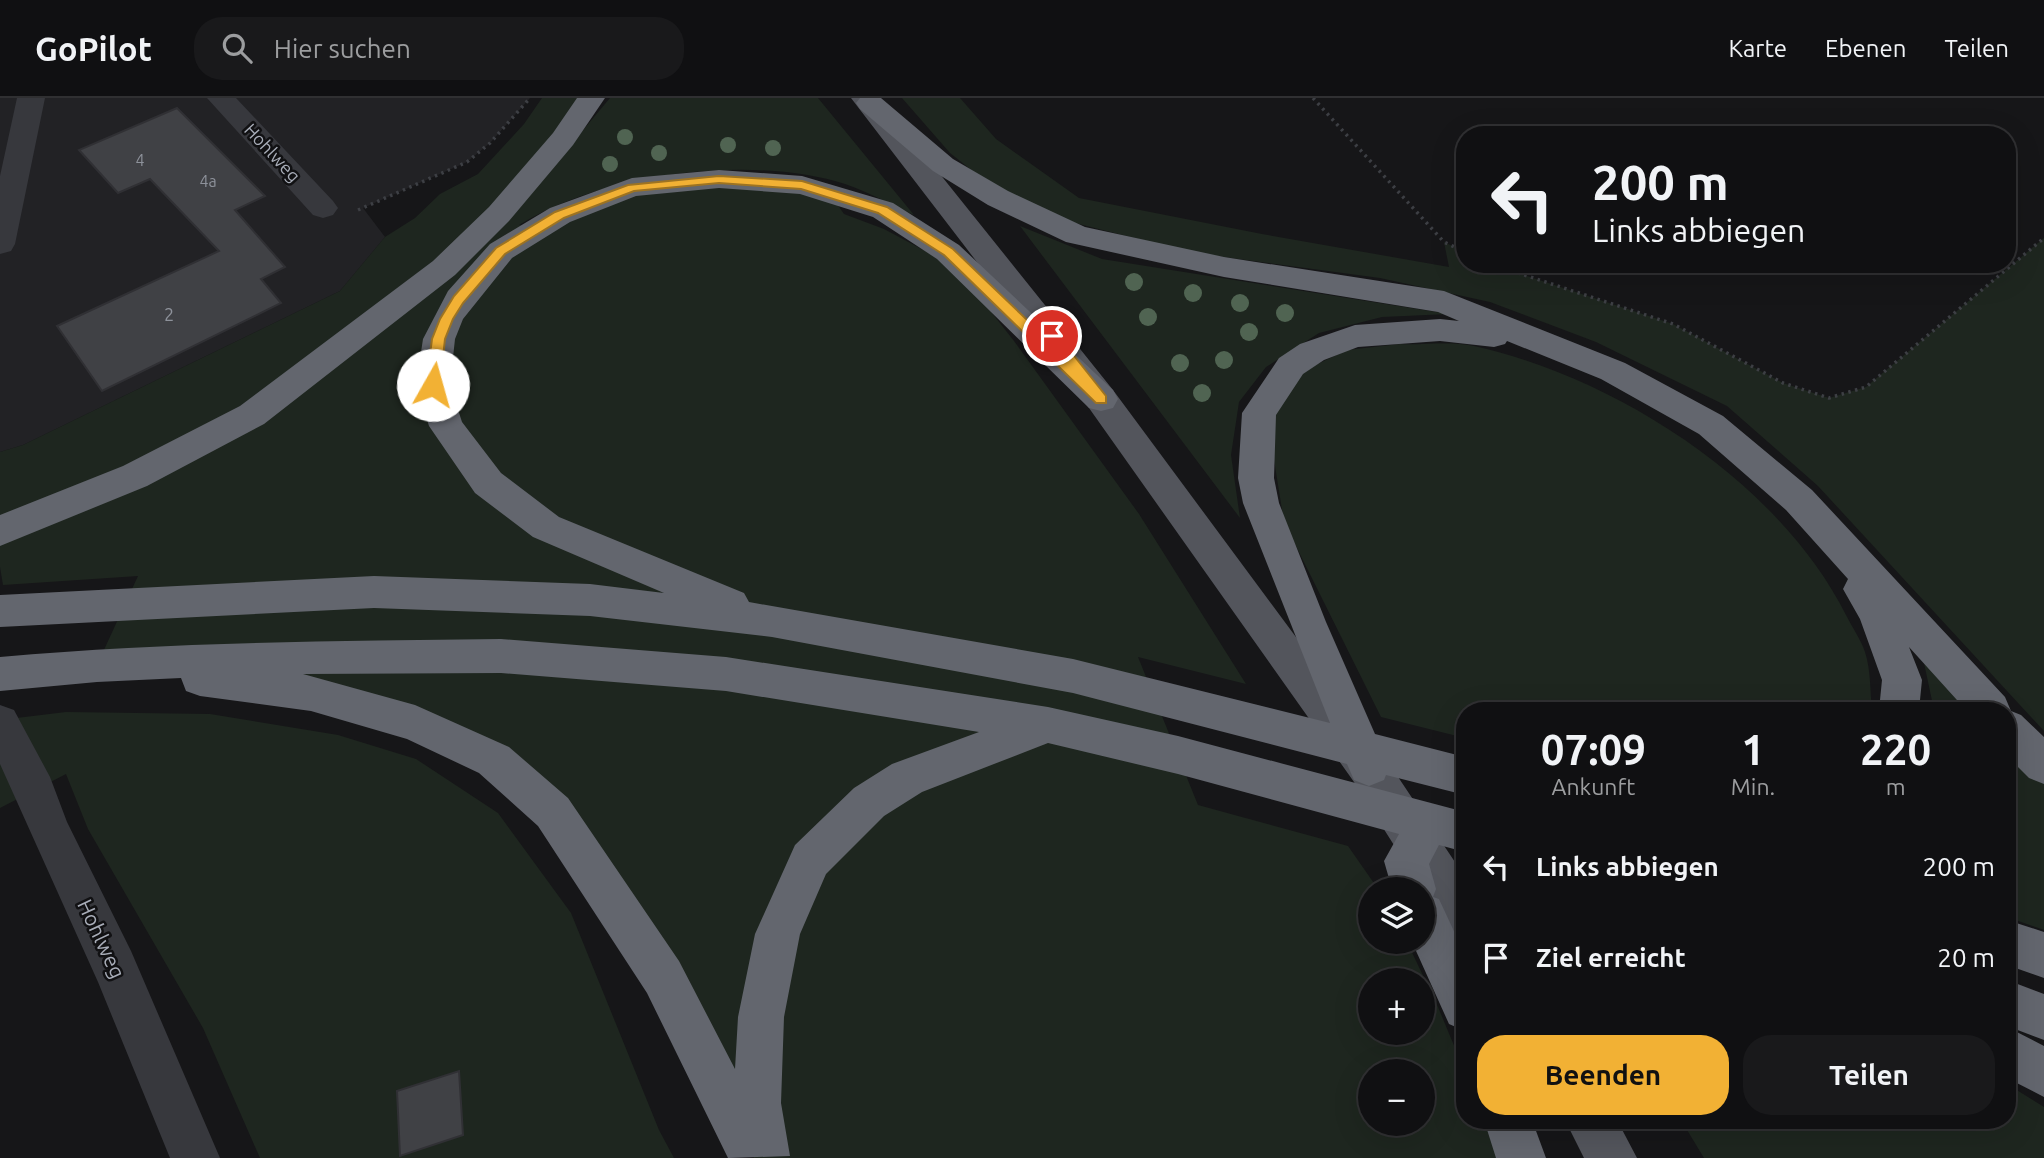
<!DOCTYPE html>
<html lang="de">
<head>
<meta charset="utf-8">
<style>
	:root { --surface:#101012; --page:#19191b; --text:#f1f3f6; --muted:#9c9d9f; --line:#303032; --accent:#f2b134 }
	body { margin:0; font-family:Ubuntu,sans-serif; background:var(--page); color:var(--text); height:100vh; display:flex; flex-direction:column; font-size:26px; white-space:nowrap }
	* { box-sizing:border-box; margin:0 }
	p { font-size:23px; color:var(--muted) }
	.icon { flex:none; width:38px; height:38px; fill:none; stroke:currentColor; stroke-width:2; stroke-linecap:round; stroke-linejoin:round }
	.map { position:relative; flex:1; overflow:hidden }
	.details { position:absolute; left:1456px; top:604px; width:560px; height:427px; display:flex; flex-direction:column; background:var(--surface); border-radius:28px; box-shadow:0 7px 28px #0002,0 0 0 2px var(--line) }
	.details>* { flex:none }
	.guide { position:absolute; left:1456px; top:28px; width:560px; height:147px; border-radius:28px; box-shadow:0 7px 28px #0002,0 0 0 2px var(--line); background:#101012; color:var(--text); overflow:hidden }
	.controls { position:absolute; left:1358px; top:779px; display:grid; gap:14px }
	.controls a { display:grid; place-items:center; width:77px; height:77px; border-radius:50%; background:var(--surface); box-shadow:0 7px 28px #0002,0 0 0 2px var(--line); font-size:35px }
	.pin { position:absolute; display:grid; place-items:center; width:60px; height:60px; color:#fff; margin:-30px; border:4px solid #fff; border-radius:50%; box-shadow:0 2px 7px #0007 }
	.me { position:absolute; width:77px; margin:-38px; rotate:7deg; stroke-linejoin:round; filter:drop-shadow(0 0 5px #0008) }
	.turn { display:flex; align-items:center; gap:24px; height:147px; padding:0 21px; font-size:32px }
	.turn .icon { width:91px; height:91px; stroke-width:2.5 }
	.turn b { display:block; font-size:49px; line-height:60px }
	.eta { display:flex; justify-content:space-evenly; align-items:center; height:119px; text-align:center }
	.eta b { font-size:42px; font-weight:700; line-height:49px }
	.action { display:flex; gap:14px; margin-top:auto; padding:14px 21px }
	.action a { flex:1; height:80px; border-radius:28px; background:var(--accent); color:#111; font-size:28px; font-weight:700; line-height:80px; text-align:center }
	.action a+a { background:var(--page); color:var(--text) }
	ul { padding:0; list-style:none }
	li { display:flex; align-items:center; gap:21px; height:91px; padding:0 21px }
	li div { flex:1 }
	li b { display:block; font-size:26px }
	li em { font-style:normal }
	header { display:flex; align-items:center; gap:42px; box-sizing:border-box; height:98px; padding:0 35px; background:var(--surface); border-bottom:2px solid var(--line) }
	header strong { font-size:33px }
	nav { display:flex; gap:38px; margin-inline-start:auto; font-size:24px }
	.search { width:490px; height:63px; background:var(--page); display:flex; align-items:center; gap:18px; box-sizing:border-box; padding:0 24px; border-radius:28px; color:var(--muted); font-size:26px }
	.map>svg:first-child { display:block }
	.built { fill:#222225 }
	.green { fill:#1e261f; fill-rule:evenodd }
	.building { fill:#404145; stroke:#303034; stroke-width:2 }
	.lines { fill:none; stroke-linecap:round; stroke-linejoin:round }
	.path { stroke:#3d3f44; stroke-width:3.5; stroke-dasharray:2.5 4.5; stroke-linecap:butt }
	.minor { fill:#37383d; fill-rule:evenodd }
	.major { fill:#53555c; fill-rule:evenodd }
	.highway { fill:#63666e; fill-rule:evenodd }
	.tree { fill:#506452 }
	.route { fill:#f2b134; stroke:#9d7322; stroke-width:2 }
	.labels { text-anchor:middle; stroke-width:5; stroke-linejoin:round; paint-order:stroke }
	.far-number-label { font-size:16px; fill:#8e929b }
	.far-street-label { font-size:18px; fill:#a8adb8; stroke:#111113 }
	.number-label { font-size:18px; fill:#8e929b }
	.street-label { font-size:21px; fill:#a8adb8; stroke:#111113 }
</style>
</head>
<body>
<header>
<strong>GoPilot</strong>
<div class="search"><svg class="icon" aria-label="search" viewBox="0 0 24 24"><circle cx="10" cy="10" r="6"/><path d="M15 15l6 6"/></svg>Hier suchen</div>
<nav><a>Karte</a><a>Ebenen</a><a>Teilen</a></nav>
</header>
<div class="map">
<svg width="2044" height="1060" viewBox="0 0 2044 1060">
	<rect width="100%" height="100%" fill="#161618"/>
	<path class="built" d="M 0,0 L 530,0 L 490,45 L 467,64 L 363,110 L 385,139 L 340,193 L 23,347 L 0,354 Z"/>
	<path class="green" d="M 542,0 L 591,0 L 505,125 L 610,0 L 818,0 L 914,117 C 889,106 862,90 835,83 C 740,58 603,76 519,127 L 538,130 L 582,106 L 719,81 L 830,96 L 844,116 L 884,131 L 944,163 L 974,192 L 1014,243 L 1139,416 L 1246,586 L 1138,559 L 1198,707 L 1348,748 L 1378,791 L 1370,791 L 1370,844 L 1407,844 L 1438,909 L 1465,974 L 1465,1022 L 1484,1022 L 1500,1060 L 754,1060 L 663,878 L 494,662 L 311,595 L 97,567 L 138,478 L 3,487 L 0,469 L 0,354 L 23,347 L 340,193 L 385,139 L 415,120 L 440,96 L 478,76 L 524,26 ZM 1370,882 L 1423,882 L 1423,934 L 1370,934 ZM 1370,973 L 1423,973 L 1423,1026 L 1370,1026 Z
		M 902,0 L 960,0 L 996,41 L 1079,100 L 1262,136 L 1449,169 L 1444,144 L 1465,154 L 1465,166 L 1491,166 L 1673,226 L 1783,285 L 1829,300 L 1866,289 L 2044,140 L 2044,633 L 1818,388 L 1727,308 L 1596,244 L 1490,204 L 1380,180 L 1194,155 L 1071,124 L 989,86 L 950,55 Z
		M 1020,128 L 1102,161 L 1449,216 L 1382,219 L 1319,235 L 1266,269 L 1239,304 L 1231,357 L 1240,420 Z
		M 1400,246 C 1424,247 1451,243 1474,248 C 1617,280 1779,384 1846,517 C 1852,529 1861,542 1865,554 C 1871,572 1870,594 1872,612 L 1465,612 L 1465,640 L 1381,619 L 1284,424 L 1271,343 L 1278,297 L 1307,271 L 1347,252 Z
		M 1920,546 L 1979,612 L 1934,612 Z
		M 66,614 L 210,616 L 338,637 L 416,661 L 498,715 L 571,815 L 659,1032 L 674,1060 L 260,1060 L 203,930 L 88,731 L 66,676 L 0,710 L 0,622 Z
		M 2007,644 L 2044,685 L 2044,832 L 2007,819 Z
		M 2007,986 L 2044,1009 L 2044,1060 L 1704,1060 L 1681,1022 L 2007,1022 Z"/>
	<path class="building" d="M 177,10 L 265,98 L 235,112 L 285,169 L 261,181 L 281,205 L 102,293 L 57,228 L 219,153 L 150,81 L 118,95 L 79,52 Z
		M 459,973 L 463,1037 L 400,1058 L 397,993 Z"/>
	<g class="lines">
		<path class="path" d="M 1313,0 L 1444,144 L 1465,154
			M 358,112 L 467,64 L 490,45 L 530,0
			M 1491,166 L 1673,226 L 1783,285 L 1829,300 L 1866,289 L 2044,140"/>
		<path class="minor" d="M 17,0 L 45,0 L 15,146 L 11,153 L 0,156 L 0,78 Z
			M 207,0 L 236,0 L 333,103 L 338,110 L 333,117 L 323,120 L 313,117 Z
			M 0,607 L 14,612 L 50,679 L 67,724 L 131,853 L 220,1060 L 170,1060 L 98,884 L 0,666 Z"/>
		<path class="major" d="M 851,0 L 879,0 L 1113,292 L 1384,658 L 1465,779 L 1465,840 L 1449,834 L 1354,684 L 1089,310 Z
			M 1565,1022 L 1617,1022 L 1637,1060 L 1584,1060 Z"/>
		<path class="highway" d="M 577,0 L 605,0 L 573,47 L 509,123 L 455,177 L 264,326 L 147,388 L 0,448 L 0,417 L 123,368 L 240,308 L 433,163 L 489,109 L 553,35 Z
			M 860,0 L 881,0 L 953,61 L 1008,93 L 1085,129 L 1224,159 L 1444,193 L 1625,265 L 1723,318 L 1812,392 L 2005,599 L 2011,613 L 2021,617 L 2044,639 L 2044,686 L 2029,680 L 2007,658 L 2007,612 L 1966,612 L 1909,549 L 1922,582 L 1919,612 L 1879,612 L 1882,582 L 1860,521 L 1843,491 L 1848,481 L 1786,412 L 1699,336 L 1601,281 L 1507,243 L 1505,246 L 1494,249 L 1440,243 L 1358,249 L 1324,262 L 1303,276 L 1276,317 L 1274,380 L 1279,405 L 1326,524 L 1375,636 L 1465,659 L 1465,697 L 1386,677 L 1384,682 L 1369,688 L 1354,682 L 1347,666 L 1073,595 L 772,539 L 590,518 L 374,510 L 0,529 L 0,497 L 374,478 L 590,486 L 664,495 L 533,439 L 475,395 L 429,328 L 416,287 L 423,241 L 448,193 L 490,146 L 550,110 L 632,80 L 719,72 L 802,78 L 893,105 L 959,147 L 1113,292 L 1118,301 L 1113,310 L 1101,313 L 1089,310 L 937,161 L 873,119 L 800,96 L 719,90 L 636,98 L 570,124 L 512,160 L 463,221 L 455,241 L 450,287 L 462,324 L 501,375 L 559,419 L 744,495 L 749,504 L 1073,561 L 1330,625 L 1243,405 L 1238,380 L 1242,315 L 1279,260 L 1300,246 L 1355,227 L 1440,221 L 1459,223 L 1438,214 L 1224,179 L 1066,144 L 988,107 L 933,73 L 860,11 L 856,5 Z
			M 501,541 L 726,559 L 1048,609 L 1178,638 L 1465,714 L 1465,754 L 1439,747 L 1429,766 L 1436,791 L 1433,799 L 1439,801 L 1465,857 L 1465,933 L 1449,926 L 1412,844 L 1423,844 L 1423,791 L 1392,791 L 1384,763 L 1399,736 L 1178,676 L 1048,645 L 922,694 L 884,718 L 826,776 L 800,836 L 784,919 L 781,1005 L 790,1058 L 728,1060 L 647,895 L 538,728 L 479,675 L 407,641 L 311,613 L 200,598 L 186,593 L 181,580 L 97,584 L 0,593 L 0,559 C 167,544 334,543 501,541 ZM 501,575 L 726,593 L 979,634 L 892,666 L 854,690 L 795,747 L 755,836 L 738,919 L 735,971 L 679,863 L 568,700 L 509,649 L 415,607 L 303,576 Z
			M 2007,822 L 2044,834 L 2044,880 L 2007,867 Z
			M 2007,882 L 2044,896 L 2044,942 L 2007,928 Z
			M 2007,929 L 2044,948 L 2044,999 L 2007,980 Z
			M 1484,1022 L 1532,1022 L 1546,1060 L 1496,1060 Z"/>
	</g>
	<g class="tree">
		<circle cx="625" cy="39" r="8"/>
		<circle cx="728" cy="47" r="8"/>
		<circle cx="773" cy="50" r="8"/>
		<circle cx="659" cy="55" r="8"/>
		<circle cx="610" cy="66" r="8"/>
		<circle cx="1134" cy="184" r="9"/>
		<circle cx="1193" cy="195" r="9"/>
		<circle cx="1240" cy="205" r="9"/>
		<circle cx="1285" cy="215" r="9"/>
		<circle cx="1148" cy="219" r="9"/>
		<circle cx="1249" cy="234" r="9"/>
		<circle cx="1224" cy="262" r="9"/>
		<circle cx="1180" cy="265" r="9"/>
		<circle cx="1202" cy="295" r="9"/>
	</g>
	<path class="route" d="M 719,78 L 802,83 L 887,109 L 953,151 L 1047,241 L 1047,235 L 1056,235 L 1106,298 L 1106,305 L 1096,305 L 944,157 L 878,115 L 801,91 L 719,85 L 634,93 L 564,120 L 505,156 L 463,205 L 453,221 L 445,241 L 440,287 L 433,292 L 428,290 L 426,287 L 432,241 L 440,221 L 454,198 L 496,150 L 555,114 L 628,87 Z"/>
	<g class="labels">
		<g class="far-number-label">
			<text x="140" y="68">4</text>
			<text x="208" y="89">4a</text>
		</g>
		<g class="far-street-label">
			<text transform="translate(272 55) rotate(47)" y="6">Hohlweg</text>
		</g>
		<g class="number-label">
			<text x="169" y="223">2</text>
		</g>
		<g class="street-label">
			<text transform="translate(101 841) rotate(65)" y="7">Hohlweg</text>
		</g>
	</g>
</svg>
<div class="controls">
<a><svg class="icon" aria-label="layers" viewBox="0 0 24 24"><path d="M12 4l9 5-9 5-9-5zM3 14l9 5 9-5"/></svg></a>
<a>+</a>
<a>−</a>
</div>
<div class="pin" style="left:1052px;top:238px;background:#d93025"><svg class="icon" aria-label="arrive" viewBox="0 0 24 24"><path d="M6 21V4h12l-3 4 3 4H6"/></svg></div>
<svg class="me" style="left:433px;top:287px" viewBox="-20 -20 40 40"><circle r="19" fill="#fff"/><path d="M0-13L10 11 0 6-10 11z" fill="#f2b134"/></svg>
<div class="guide">
<div class="turn"><svg class="icon" aria-label="left" viewBox="0 0 24 24"><path d="M17 20v-9H6M10 6l-5 5 5 5"/></svg><div><b>200 m</b>Links abbiegen</div></div>
</div>
<section class="details">
<div class="eta">
<div><b>07:09</b><p>Ankunft</p></div>
<div><b>1</b><p>Min.</p></div>
<div><b>220</b><p>m</p></div>
</div>
<ul>
<li><svg class="icon" aria-label="left" viewBox="0 0 24 24"><path d="M17 20v-9H6M10 6l-5 5 5 5"/></svg><div><b>Links abbiegen</b></div><em>200 m</em></li>
<li><svg class="icon" aria-label="arrive" viewBox="0 0 24 24"><path d="M6 21V4h12l-3 4 3 4H6"/></svg><div><b>Ziel erreicht</b></div><em>20 m</em></li>
</ul>
<div class="action"><a>Beenden</a><a>Teilen</a></div>
</section>
</div>
</body>
</html>
